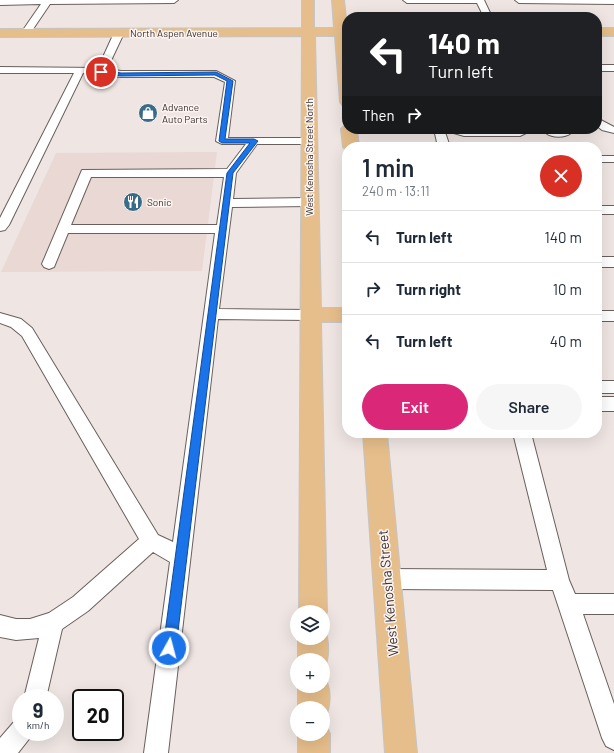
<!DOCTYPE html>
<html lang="en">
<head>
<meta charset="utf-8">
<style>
	:root { --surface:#fff; --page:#f6f6f7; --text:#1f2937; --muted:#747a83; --line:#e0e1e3; --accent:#db2777 }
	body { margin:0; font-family:Barlow,sans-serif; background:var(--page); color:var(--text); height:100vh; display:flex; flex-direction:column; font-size:15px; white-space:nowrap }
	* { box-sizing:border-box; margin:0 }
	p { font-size:13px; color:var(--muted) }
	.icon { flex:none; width:22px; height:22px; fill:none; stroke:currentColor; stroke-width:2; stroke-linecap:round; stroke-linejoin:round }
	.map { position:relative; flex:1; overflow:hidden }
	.details { position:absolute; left:342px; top:142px; width:260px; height:296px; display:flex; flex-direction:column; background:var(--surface); border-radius:16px; box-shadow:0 4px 16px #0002 }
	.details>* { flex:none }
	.hud { position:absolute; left:342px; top:12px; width:260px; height:122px; border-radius:16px; box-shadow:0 4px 16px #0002; background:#202124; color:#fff; overflow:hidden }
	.buttons { position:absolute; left:290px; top:605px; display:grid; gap:8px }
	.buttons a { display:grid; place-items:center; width:40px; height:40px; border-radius:50%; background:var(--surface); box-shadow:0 4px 16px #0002; font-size:20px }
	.speed { position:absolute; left:12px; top:689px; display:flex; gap:8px; font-size:20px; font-weight:700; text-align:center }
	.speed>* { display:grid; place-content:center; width:52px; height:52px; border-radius:50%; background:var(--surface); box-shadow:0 4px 16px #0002; line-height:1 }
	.speed small { font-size:10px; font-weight:400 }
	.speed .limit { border:2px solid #111; border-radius:6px; background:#fff; color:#111 }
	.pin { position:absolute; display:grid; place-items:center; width:34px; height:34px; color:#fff; margin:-17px; border:2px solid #fff; border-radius:50%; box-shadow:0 1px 4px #0007 }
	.me { position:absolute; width:44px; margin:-22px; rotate:7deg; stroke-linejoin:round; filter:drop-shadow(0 0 3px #0008) }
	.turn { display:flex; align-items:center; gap:14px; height:84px; padding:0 20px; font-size:18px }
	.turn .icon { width:52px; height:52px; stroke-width:2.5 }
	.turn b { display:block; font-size:28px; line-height:34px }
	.then { display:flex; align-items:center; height:38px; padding:0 20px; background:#0003; gap:8px; font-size:15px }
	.round { display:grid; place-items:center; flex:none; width:42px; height:42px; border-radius:21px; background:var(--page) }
	.headline { display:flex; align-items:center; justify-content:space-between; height:68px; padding:0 20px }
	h1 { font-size:24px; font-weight:600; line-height:30px }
	.button { display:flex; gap:8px; margin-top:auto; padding:8px 20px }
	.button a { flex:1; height:46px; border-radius:24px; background:var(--accent); color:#fff; font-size:16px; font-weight:600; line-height:46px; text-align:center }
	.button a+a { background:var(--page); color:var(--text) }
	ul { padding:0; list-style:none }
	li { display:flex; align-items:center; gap:12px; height:52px; padding:0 20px; border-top:1px solid var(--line) }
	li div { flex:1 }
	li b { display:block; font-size:15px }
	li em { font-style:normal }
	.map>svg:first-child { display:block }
	.built { fill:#e9d8d3 }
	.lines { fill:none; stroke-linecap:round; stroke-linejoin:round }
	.service-casing { stroke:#69605e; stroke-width:2 }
	.primary-casing { stroke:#c6c5c5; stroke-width:2 }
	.service { fill:#fff; fill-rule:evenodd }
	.primary { fill:#e6be8b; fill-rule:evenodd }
	.route { fill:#1a73e8; stroke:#114b97 }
	.labels { text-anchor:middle; stroke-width:3; stroke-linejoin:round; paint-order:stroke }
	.far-street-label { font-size:10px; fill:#353130; stroke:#fdf3f0 }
	.far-poi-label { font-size:10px; fill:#353130; stroke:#fdf3f0; text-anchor:start }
	.near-street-label { font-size:14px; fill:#353130; stroke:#fdf3f0 }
</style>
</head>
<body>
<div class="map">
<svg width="614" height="753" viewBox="0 0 614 753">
	<rect width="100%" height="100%" fill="#efe6e3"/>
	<path class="built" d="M 217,152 L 202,271 L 1,272 L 56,153 Z"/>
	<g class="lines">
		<g class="service-casing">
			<path id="service" d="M 0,0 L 178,0 L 174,3 L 50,4 L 29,35 L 26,36 L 21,33 L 41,4 L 0,5 Z
				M 403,0 L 484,0 L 492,17 L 484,17 L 477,3 L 407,3 Z
				M 515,0 L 614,0 L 614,4 L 519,3 Z
				M 119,30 L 124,33 L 107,69 L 121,71 L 216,71 L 235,81 L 228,138 L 309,138 L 315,141 L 309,144 L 257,144 L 236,173 L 233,199 L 309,198 L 313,199 L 315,202 L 313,205 L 309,206 L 232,207 L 219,309 L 311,310 L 316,311 L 318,315 L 316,319 L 311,320 L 218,319 L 168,753 L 144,753 L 170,562 L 153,552 L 88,611 L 62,629 L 46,698 L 24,698 L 39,638 L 16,640 L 0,637 L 0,615 L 16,619 L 30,619 L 49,613 L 73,597 L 139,539 L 22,336 L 11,327 L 0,323 L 0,313 L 21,319 L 32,328 L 158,535 L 173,542 L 215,233 L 68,233 L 54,267 L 49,269 L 44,267 L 42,264 L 82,170 L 227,169 L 246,144 L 222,144 L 216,141 L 225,82 L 214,77 L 121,77 L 83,73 L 9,225 L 5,230 L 0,231 L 0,218 L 74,73 L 0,73 L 0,67 L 98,68 L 114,33 ZM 91,177 L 224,177 L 217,225 L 71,225 Z
				M 597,65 L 614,65 L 614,71 L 597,71 Z
				M 597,118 L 614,127 L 614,133 L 602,130 L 597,126 Z
				M 434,129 L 444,129 L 450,147 L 438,147 Z
				M 446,129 L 520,130 L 526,133 L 520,136 L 464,136 L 447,131 Z
				M 559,129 L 569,129 L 571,133 C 565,138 552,138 546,133 L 548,131 Z
				M 597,156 L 614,156 L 614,162 L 597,162 Z
				M 597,206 L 614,206 L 614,214 L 597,214 Z
				M 597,257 L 614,257 L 614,267 L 597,267 Z
				M 597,311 L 614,311 L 614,321 L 597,321 Z
				M 597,381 L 614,381 L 614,393 L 597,393 Z
				M 597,397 L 614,397 L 614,411 L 597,411 Z
				M 513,433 L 531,433 L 569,580 L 575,594 L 614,594 L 614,614 L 583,614 L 614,704 L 614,750 L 606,746 L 602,738 L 553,590 L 386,589 L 379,586 L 376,579 L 379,572 L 386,569 L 547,570 Z
				M 21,719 L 21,732 L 32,732 L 29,739 L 18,753 L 0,753 L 0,738 L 13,723 Z"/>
		</g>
		<g class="primary-casing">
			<path id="primary" d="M 302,0 L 314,0 L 314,28 L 334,28 L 332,0 L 344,0 L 347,28 L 347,106 L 342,105 L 340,102 L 335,36 L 315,36 L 321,308 L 347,308 L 347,322 L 321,322 L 327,612 L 323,622 L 323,612 L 299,612 L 302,36 L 0,37 L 0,29 L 302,28 Z
				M 597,28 L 614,28 L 614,36 L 597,36 Z
				M 347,125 L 347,129 L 357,129 L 359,147 L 347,147 L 347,151 L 343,147 L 341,129 L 344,126 Z
				M 363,433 L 387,433 L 417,753 L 385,753 Z
				M 323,627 C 330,640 330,658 323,671 L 323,660 L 298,660 L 298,638 L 323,638 Z
				M 323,675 C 332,688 331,705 325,719 L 323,720 L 323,708 L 298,708 L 298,686 L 323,686 Z
				M 323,722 L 325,723 L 330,734 L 330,753 L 298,753 L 298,734 L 323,734 Z"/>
		</g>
		<use href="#service" class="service"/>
		<use href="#primary" class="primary"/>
	</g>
	<path class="route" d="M 101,70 L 121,73 L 216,72 L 233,81 L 225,139 L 254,139 L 258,141 L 233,173 L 176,648 L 174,652 L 169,654 L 165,652 L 163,648 L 227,173 L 250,143 L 222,143 L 219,141 L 227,81 L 215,75 L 121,76 L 99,73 L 99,70 Z"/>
	<defs>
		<g id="shop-disc" transform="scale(1)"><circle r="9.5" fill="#386c89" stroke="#fdf3f0"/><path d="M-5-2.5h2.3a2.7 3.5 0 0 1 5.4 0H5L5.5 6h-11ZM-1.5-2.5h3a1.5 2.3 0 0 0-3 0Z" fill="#fff"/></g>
		<g id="restaurant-disc" transform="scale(1)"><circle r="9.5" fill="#386c89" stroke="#fdf3f0"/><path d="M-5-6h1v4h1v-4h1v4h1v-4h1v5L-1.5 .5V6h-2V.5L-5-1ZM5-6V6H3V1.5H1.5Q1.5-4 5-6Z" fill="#fff"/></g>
	</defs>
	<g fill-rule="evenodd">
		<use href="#shop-disc" x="148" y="113"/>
		<use href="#restaurant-disc" x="133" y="202"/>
	</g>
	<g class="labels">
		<g class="far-street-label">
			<text x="174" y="37">North Aspen Avenue</text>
			<text transform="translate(309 157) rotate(-90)" y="4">West Kenosha Street North</text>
		</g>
		<g class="far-poi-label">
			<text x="162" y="111">Advance<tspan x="162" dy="12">Auto Parts</tspan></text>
			<text x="147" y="206">Sonic</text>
		</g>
		<g class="near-street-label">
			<text transform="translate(388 593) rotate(-95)" y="5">West Kenosha Street</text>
		</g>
	</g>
</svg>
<div class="buttons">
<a><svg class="icon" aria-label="layers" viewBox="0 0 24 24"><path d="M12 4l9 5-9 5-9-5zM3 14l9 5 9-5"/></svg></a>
<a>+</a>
<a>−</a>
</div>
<div class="speed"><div>9<small>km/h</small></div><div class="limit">20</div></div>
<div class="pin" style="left:101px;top:72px;background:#d93025"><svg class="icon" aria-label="arrive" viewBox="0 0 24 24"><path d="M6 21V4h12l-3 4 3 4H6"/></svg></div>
<svg class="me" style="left:169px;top:648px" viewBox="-20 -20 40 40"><circle r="17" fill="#1a73e8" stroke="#fff" stroke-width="3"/><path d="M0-11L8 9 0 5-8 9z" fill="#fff"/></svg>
<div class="hud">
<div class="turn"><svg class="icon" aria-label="left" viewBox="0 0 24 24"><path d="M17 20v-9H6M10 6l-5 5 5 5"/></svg><div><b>140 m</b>Turn left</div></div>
<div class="then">Then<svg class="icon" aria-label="right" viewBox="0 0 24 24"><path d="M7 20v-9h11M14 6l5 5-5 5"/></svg></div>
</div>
<section class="details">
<div class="headline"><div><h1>1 min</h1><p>240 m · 13:11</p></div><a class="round" style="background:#d93025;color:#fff"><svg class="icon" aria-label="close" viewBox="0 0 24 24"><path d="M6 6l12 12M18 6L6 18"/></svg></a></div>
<ul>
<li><svg class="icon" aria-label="left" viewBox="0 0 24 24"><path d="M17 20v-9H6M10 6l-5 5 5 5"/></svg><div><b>Turn left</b></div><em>140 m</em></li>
<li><svg class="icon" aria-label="right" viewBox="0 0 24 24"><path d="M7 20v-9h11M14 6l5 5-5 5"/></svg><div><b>Turn right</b></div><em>10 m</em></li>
<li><svg class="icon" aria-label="left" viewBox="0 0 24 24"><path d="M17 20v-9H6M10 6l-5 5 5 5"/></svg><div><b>Turn left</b></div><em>40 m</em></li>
</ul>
<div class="button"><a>Exit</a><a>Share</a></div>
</section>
</div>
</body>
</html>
